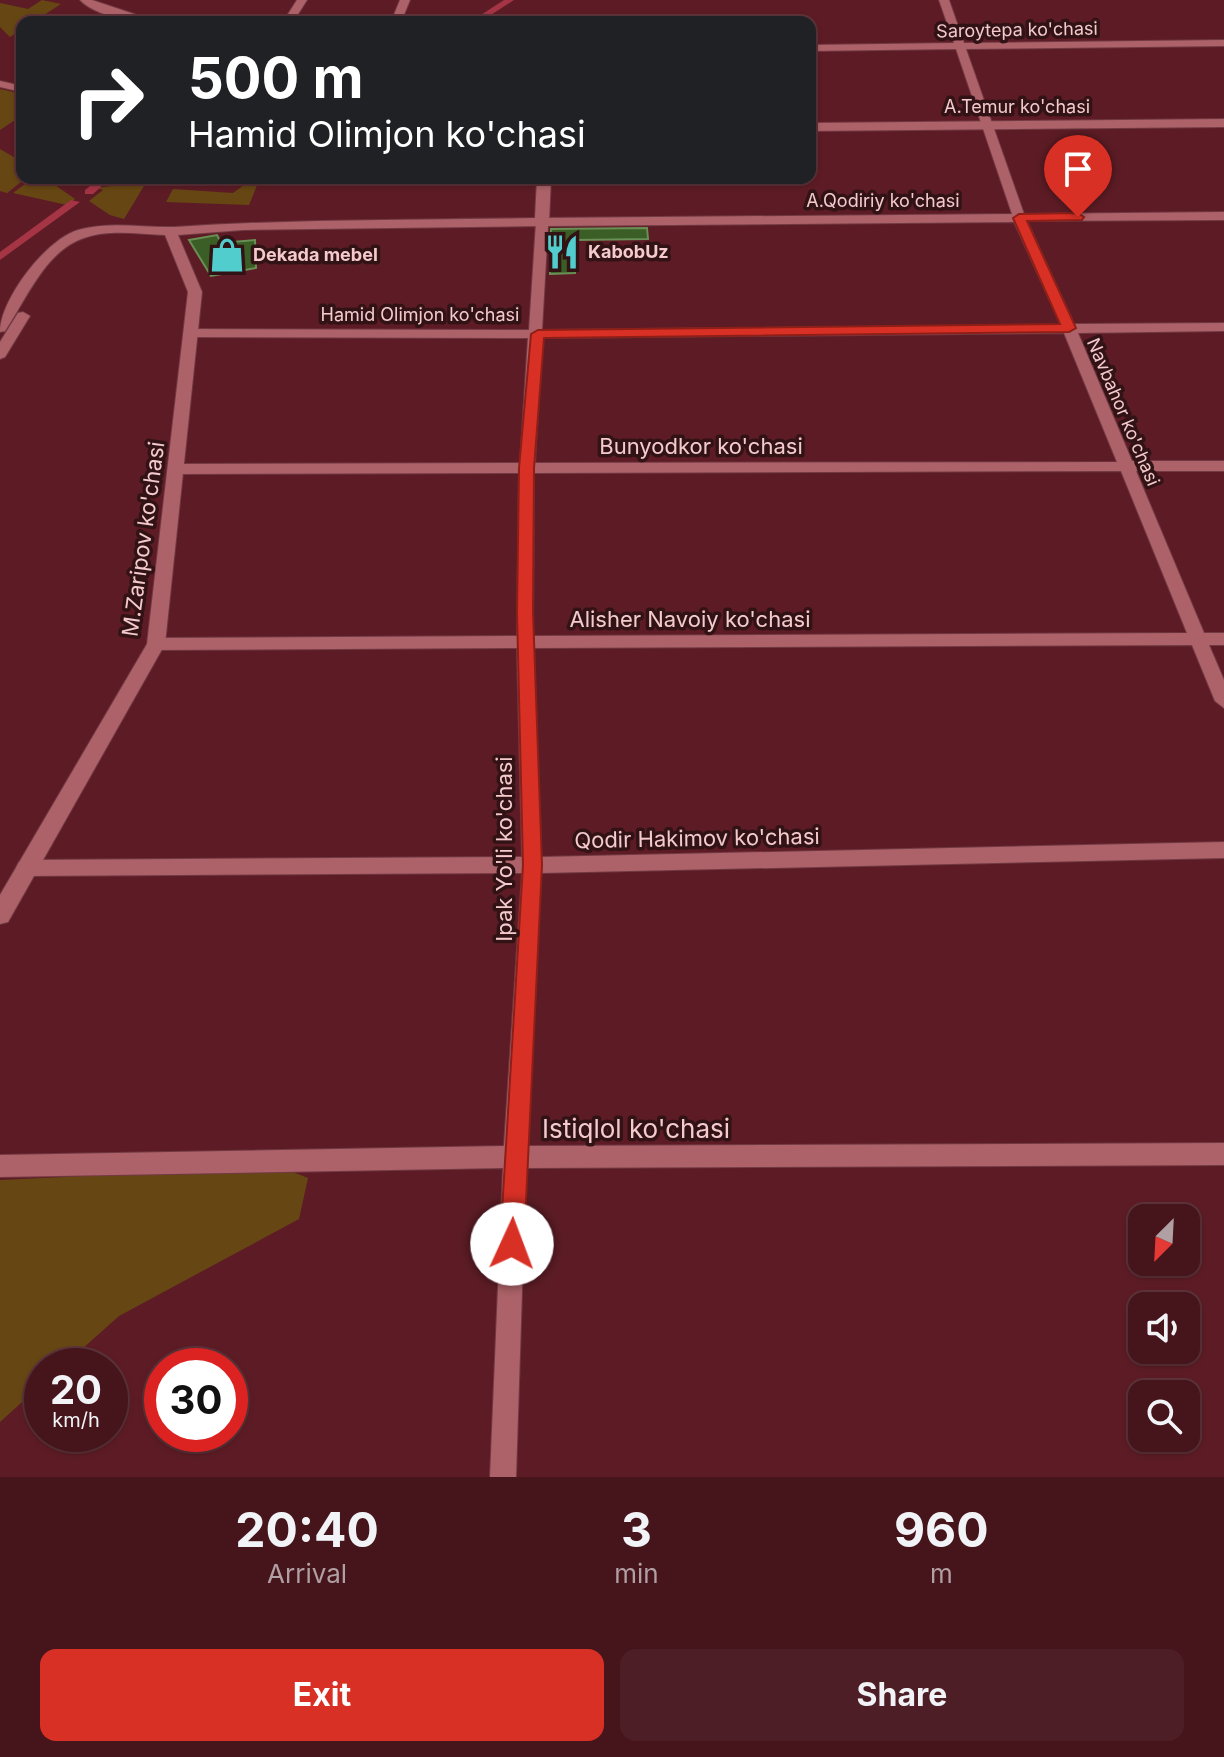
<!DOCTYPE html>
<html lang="en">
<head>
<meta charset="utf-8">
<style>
	:root { --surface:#46151c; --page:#4d1e25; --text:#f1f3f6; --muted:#b09fa3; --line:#5e343b; --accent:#d93025 }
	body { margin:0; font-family:Inter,sans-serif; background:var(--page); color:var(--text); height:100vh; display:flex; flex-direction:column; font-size:30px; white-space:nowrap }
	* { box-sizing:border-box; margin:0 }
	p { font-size:26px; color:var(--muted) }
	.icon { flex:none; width:44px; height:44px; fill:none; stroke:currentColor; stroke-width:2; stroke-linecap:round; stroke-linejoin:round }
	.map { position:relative; height:1477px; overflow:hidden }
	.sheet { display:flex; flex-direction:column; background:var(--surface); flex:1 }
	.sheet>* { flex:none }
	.guide { position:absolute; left:16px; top:16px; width:800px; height:168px; border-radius:16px; box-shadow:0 2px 6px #0004,0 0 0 2px var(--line); background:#202124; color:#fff; overflow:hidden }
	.needle { width:52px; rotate:204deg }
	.tools { position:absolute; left:1128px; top:1204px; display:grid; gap:16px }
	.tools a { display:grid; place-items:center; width:72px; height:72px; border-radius:16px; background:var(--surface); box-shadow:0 2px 6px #0004,0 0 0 2px var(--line); font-size:40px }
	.speed { position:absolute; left:24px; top:1348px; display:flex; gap:16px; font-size:40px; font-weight:700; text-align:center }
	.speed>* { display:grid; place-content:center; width:104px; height:104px; border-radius:50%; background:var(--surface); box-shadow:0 2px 6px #0004,0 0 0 2px var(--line); line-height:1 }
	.speed small { font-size:20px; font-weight:400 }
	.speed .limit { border:12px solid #d22; background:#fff; color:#111 }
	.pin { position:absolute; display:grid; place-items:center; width:68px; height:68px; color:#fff; margin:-82px -34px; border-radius:50% 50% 50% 0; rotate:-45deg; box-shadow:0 0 8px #0007 }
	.pin .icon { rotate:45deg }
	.me { position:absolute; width:88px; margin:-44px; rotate:2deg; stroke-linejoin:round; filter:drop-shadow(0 0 6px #0008) }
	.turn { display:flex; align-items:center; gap:28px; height:168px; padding:0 40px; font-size:36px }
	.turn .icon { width:104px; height:104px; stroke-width:2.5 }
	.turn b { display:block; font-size:56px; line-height:68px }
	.eta { display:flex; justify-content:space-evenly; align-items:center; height:136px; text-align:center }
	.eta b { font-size:48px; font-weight:700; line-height:56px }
	.button { display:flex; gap:16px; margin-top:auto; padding:16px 40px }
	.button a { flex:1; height:92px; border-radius:16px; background:var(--accent); color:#fff; font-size:32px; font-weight:700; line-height:92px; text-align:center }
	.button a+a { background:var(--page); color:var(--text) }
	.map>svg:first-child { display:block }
	.green { fill:#664714 }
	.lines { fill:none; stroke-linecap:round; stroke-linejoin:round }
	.canal { fill:#a53445; fill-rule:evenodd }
	.building { fill:#3a5e25; stroke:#698f55; stroke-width:2 }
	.street-casing { stroke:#723943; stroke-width:2 }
	.secondary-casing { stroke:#723943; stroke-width:2 }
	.street { fill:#ac6268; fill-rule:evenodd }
	.secondary { fill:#ac6268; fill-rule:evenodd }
	.route { fill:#d93025; stroke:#8d1f18; stroke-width:2 }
	.labels { text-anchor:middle; stroke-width:7; stroke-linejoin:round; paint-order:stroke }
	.far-street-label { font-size:18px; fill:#f4cacc; stroke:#311316 }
	.far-poi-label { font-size:18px; font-weight:bold; fill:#f4cacc; stroke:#311316; text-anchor:start }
	.street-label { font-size:22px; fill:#f4cacc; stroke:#311316 }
	.near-street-label { font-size:26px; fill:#f4cacc; stroke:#311316 }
</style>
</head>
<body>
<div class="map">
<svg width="1224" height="1477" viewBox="0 0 1224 1477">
	<rect width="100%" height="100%" fill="#5d1c25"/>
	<path class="green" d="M 42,0 L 61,4 L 33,22 L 22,22 L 22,29 L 10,37 L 0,27 L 0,3 L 28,9 Z
		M 0,89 L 22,94 L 21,116 L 0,130 Z
		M 0,149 L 22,162 L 22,178 L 26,178 L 7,193 L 0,191 Z
		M 33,178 L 45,178 L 75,199 L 67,205 L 13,193 Z
		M 247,178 L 260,178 L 249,205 L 166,202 L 173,189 L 233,193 L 248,182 Z
		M 147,181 L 124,219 L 110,215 L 89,201 L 103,190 L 97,188 Z
		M 280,1167 L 308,1178 L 299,1219 L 119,1316 L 63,1366 L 42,1366 L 42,1384 L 0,1422 L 0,1180 Z"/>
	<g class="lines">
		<path class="canal" d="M 504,0 L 514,0 L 480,22 L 470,22 Z
			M 100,178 L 111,178 L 93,194 L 85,194 L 85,190 Z
			M 71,200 L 80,202 L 0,260 L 0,252 Z"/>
	</g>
	<path class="building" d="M 647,228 L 648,239 L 575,240 L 575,273 L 550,274 L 551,229 Z
		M 217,235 L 221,243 L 255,240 L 256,268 L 211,276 L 189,240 Z"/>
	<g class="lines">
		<g class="street-casing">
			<path id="street" d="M 297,0 L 307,0 L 293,22 L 283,22 Z
				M 400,0 L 410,0 L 401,22 L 391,22 Z
				M 939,0 L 949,0 L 964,43 L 1224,40 L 1224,46 L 966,49 L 1024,214 L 1224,212 L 1224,220 L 1027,221 L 1074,324 L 1224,323 L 1224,331 L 1078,333 L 1132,461 L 1224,461 L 1224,471 L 1136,471 L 1204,633 L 1224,633 L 1224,645 L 1209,645 L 1224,680 L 1224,708 L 1215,701 L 1192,645 L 534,648 L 541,857 L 1224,842 L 1224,858 L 541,873 L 527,1146 L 1224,1143 L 1224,1165 L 526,1168 L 516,1477 L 490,1477 L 503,1168 L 0,1177 L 0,1155 L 504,1146 L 522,873 L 26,876 L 19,874 L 16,868 L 19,862 L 26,860 L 522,857 L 517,648 L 156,650 L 148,644 L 156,638 L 517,636 L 519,473 L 178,474 L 170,469 L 178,464 L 520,463 L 528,338 L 192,337 L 185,333 L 192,329 L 529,330 L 536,222 L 542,218 L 1012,214 L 956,49 L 810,51 L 810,45 L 954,43 ZM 1014,222 L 1061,325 L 542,330 L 548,226 ZM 1064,333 L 1117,462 L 535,463 L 542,338 ZM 1121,471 L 1187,633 L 533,636 L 534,473 Z
				M 0,81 L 22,86 L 22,92 L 0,87 Z"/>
		</g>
		<g class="secondary-casing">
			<path id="secondary" d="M 80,0 L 92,0 L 158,22 C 135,22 96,17 80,0 Z
				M 1224,119 L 1224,127 L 810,131 L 810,123 Z
				M 537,178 L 551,178 L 549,222 L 542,226 L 243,230 L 178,235 L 202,292 L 165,644 L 8,922 L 0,924 L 0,895 L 147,644 L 188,292 L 165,235 C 139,234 109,229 84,238 C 45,251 26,300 5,331 L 0,332 C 0,300 45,240 78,230 C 110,221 143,228 175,227 C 295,219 415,220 535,218 Z
				M 23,312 L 30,316 L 5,357 L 0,359 L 0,342 L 18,313 Z"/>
		</g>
		<use href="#street" class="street"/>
		<use href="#secondary" class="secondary"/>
	</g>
	<path class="route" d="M 1078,213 L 1084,217 L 1082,220 L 1027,221 L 1076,328 L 1069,332 L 544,338 L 534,468 L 533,612 L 542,865 L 524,1244 L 520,1253 L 512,1256 L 503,1253 L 500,1244 L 523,865 L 517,612 L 519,468 L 531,334 L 538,330 L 1060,324 L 1013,218 L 1019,214 Z"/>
	<defs>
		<g id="restaurant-bare" transform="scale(2.76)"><path d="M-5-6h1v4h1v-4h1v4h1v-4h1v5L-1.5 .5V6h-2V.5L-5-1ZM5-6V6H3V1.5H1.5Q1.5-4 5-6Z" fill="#52cdcd" stroke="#311316" stroke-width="2.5" paint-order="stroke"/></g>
		<g id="shop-bare" transform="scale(2.76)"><path d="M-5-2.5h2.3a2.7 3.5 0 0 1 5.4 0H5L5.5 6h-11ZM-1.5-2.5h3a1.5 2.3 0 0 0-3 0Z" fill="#52cdcd" stroke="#311316" stroke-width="2.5" paint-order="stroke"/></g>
	</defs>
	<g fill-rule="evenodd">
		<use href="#restaurant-bare" x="562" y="252"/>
		<use href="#shop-bare" x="227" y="255"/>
	</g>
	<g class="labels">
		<g class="far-street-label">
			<text transform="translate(1017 30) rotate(-1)" y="6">Saroytepa ko'chasi</text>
			<text x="1017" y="113">A.Temur ko'chasi</text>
			<text x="883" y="207">A.Qodiriy ko'chasi</text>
			<text x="420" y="321">Hamid Olimjon ko'chasi</text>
			<text transform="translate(1123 412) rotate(67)" y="6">Navbahor ko'chasi</text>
		</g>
		<g class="far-poi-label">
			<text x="588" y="258">KabobUz</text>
			<text x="253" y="261">Dekada mebel</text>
		</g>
		<g class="street-label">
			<text x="701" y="454">Bunyodkor ko'chasi</text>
			<text transform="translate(143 539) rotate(-82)" y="8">M.Zaripov ko'chasi</text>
			<text x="690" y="627">Alisher Navoiy ko'chasi</text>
			<text transform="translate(697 838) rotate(-1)" y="8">Qodir Hakimov ko'chasi</text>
			<text transform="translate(504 849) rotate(-90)" y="8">Ipak Yo'li ko'chasi</text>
		</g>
		<g class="near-street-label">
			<text x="636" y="1138">Istiqlol ko'chasi</text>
		</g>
	</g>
</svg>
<div class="tools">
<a><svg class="needle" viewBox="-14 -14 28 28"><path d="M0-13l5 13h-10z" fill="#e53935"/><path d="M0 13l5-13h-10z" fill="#b09fa3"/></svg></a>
<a><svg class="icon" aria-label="sound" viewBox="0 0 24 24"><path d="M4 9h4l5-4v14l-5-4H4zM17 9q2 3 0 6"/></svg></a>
<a><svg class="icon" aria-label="search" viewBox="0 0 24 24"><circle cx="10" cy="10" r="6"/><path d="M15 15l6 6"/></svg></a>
</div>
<div class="speed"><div>20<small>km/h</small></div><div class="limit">30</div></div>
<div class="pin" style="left:1078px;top:217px;background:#d93025"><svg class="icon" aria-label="arrive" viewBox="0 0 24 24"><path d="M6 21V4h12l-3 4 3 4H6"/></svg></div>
<svg class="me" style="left:512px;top:1244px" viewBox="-20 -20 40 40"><circle r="19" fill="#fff"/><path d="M0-13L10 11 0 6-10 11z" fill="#d93025"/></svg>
<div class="guide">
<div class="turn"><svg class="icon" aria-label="right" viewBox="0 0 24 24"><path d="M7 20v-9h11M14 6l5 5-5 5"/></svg><div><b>500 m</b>Hamid Olimjon ko'chasi</div></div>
</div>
</div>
<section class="sheet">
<div class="eta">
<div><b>20:40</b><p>Arrival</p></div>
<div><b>3</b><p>min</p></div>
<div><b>960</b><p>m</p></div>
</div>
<div class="button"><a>Exit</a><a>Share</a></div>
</section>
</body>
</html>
